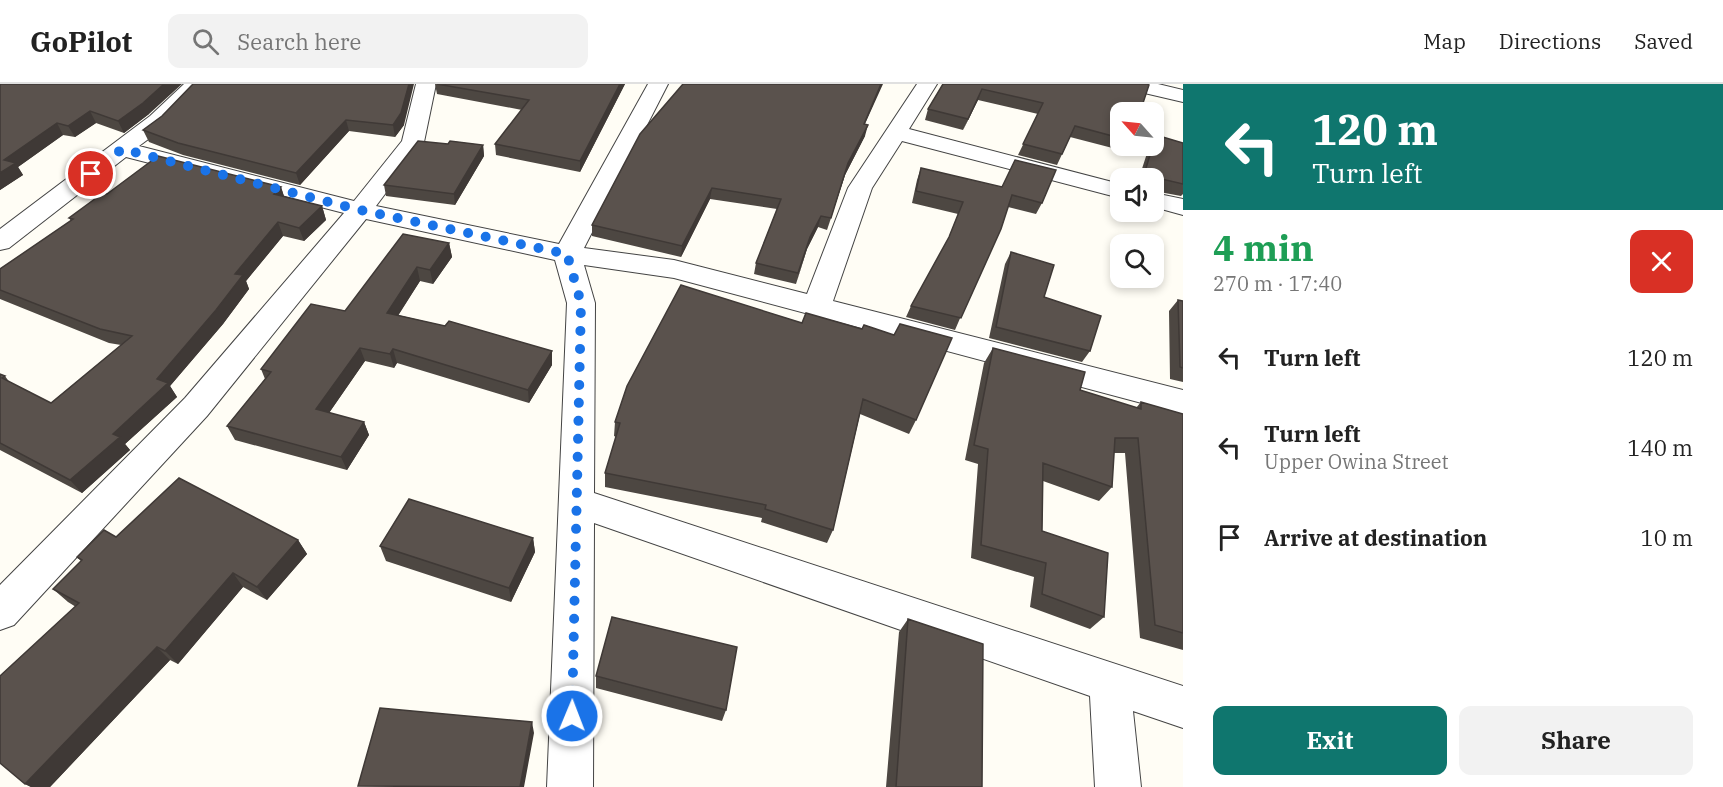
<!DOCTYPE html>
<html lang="en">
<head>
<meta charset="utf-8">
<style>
	:root { --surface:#fff; --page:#f2f2f2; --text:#222; --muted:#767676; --line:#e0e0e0; --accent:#0f766e }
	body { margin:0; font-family:"IBM Plex Serif",serif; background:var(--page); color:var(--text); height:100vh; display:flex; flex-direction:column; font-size:22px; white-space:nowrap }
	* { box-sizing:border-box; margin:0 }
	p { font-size:20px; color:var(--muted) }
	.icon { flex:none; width:33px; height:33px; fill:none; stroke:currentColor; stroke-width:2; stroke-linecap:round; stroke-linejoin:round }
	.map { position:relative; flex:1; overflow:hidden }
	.sheet { display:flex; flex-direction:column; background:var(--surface); width:540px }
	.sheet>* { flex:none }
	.hud { background:#0f766e; color:#fff; overflow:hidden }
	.needle { width:39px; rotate:297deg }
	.tools { position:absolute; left:1110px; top:18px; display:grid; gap:12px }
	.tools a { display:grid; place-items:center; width:54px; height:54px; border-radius:12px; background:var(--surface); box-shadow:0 3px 9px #0003; font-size:30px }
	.pin { position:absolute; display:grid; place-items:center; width:51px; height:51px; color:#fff; margin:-26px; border:3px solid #fff; border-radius:50%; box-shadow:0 2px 6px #0007 }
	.me { position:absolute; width:66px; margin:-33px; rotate:1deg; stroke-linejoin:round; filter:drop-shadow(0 0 4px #0008) }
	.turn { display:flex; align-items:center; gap:21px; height:126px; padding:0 30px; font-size:27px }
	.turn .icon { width:78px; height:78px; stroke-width:2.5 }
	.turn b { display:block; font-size:42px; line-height:51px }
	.round { display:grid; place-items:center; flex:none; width:63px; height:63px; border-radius:12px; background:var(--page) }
	.summary { display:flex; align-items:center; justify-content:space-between; height:102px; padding:0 30px }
	h1 { font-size:36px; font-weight:700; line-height:45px; color:#1e9e55 }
	.primary-button { display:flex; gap:12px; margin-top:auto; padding:12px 30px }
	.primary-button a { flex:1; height:69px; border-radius:12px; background:var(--accent); color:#fff; font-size:24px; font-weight:700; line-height:69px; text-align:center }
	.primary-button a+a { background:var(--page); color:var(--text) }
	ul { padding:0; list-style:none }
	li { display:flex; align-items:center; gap:18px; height:90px; padding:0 30px }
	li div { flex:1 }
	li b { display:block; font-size:22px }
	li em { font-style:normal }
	header { display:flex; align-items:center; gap:36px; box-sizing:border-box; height:84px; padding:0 30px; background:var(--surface); border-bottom:2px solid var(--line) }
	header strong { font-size:28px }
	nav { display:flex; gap:33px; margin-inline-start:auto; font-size:21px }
	.search { width:420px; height:54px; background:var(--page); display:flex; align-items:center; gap:15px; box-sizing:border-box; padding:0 21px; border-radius:12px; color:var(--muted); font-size:22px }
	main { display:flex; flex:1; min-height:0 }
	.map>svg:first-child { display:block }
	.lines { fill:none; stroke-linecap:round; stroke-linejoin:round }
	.street-casing { stroke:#444; stroke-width:2 }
	.street { fill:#fff; fill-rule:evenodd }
	.wall { fill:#4d4742 }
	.shaded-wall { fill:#3f3936 }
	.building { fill:#5a524d; stroke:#3f3936; stroke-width:1.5 }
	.route { stroke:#1a73e8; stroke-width:10; stroke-dasharray:0 18 }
</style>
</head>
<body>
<header>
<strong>GoPilot</strong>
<div class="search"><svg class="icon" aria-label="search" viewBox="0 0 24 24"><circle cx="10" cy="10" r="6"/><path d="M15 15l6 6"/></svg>Search here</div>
<nav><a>Map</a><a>Directions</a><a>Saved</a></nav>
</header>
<main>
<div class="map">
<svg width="1183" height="703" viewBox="0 0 1183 703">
	<rect width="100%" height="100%" fill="#fffdf5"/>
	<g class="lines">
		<g class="street-casing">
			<path id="street" d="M 184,0 L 206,0 L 166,42 L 139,62 L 354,117 L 402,57 L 416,0 L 436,0 L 424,58 L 376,122 L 559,160 L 648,0 L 668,0 L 584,164 L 674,176 L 807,210 L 848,104 L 917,0 L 937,0 L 909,45 L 1120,100 L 1120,114 L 902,57 L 872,104 L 833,217 L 1183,306 L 1183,330 L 674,194 L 584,181 L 595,219 L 594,409 L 1183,602 L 1183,644 L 1133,627 L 1141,703 L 1095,703 L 1090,612 L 594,439 L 593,703 L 547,703 L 567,219 L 555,176 L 366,135 L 207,332 L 14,541 L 0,546 L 0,501 L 185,314 L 344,129 L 126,73 L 9,164 L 0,166 L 0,145 L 150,32 Z
				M 1120,0 L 1158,0 L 1183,6 L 1183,18 L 1123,4 Z
				M 1154,109 L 1183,115 L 1183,131 L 1154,123 Z"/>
		</g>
		<use href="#street" class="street"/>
	</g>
	<path class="wall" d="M 0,0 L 149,30 L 124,49 L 96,39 L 75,53 L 63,51 L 18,83 L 23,91 L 0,106 Z
		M 193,0 L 404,41 L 395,53 L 349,47 L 300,101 L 183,71 L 149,58 L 143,46 L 162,32 Z
		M 435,0 L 625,0 L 580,88 L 496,71 L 495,60 L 522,26 L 437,10 Z
		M 943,0 L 1147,0 L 1120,28 L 1120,62 L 1127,62 L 1124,67 L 1070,53 L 1057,81 L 1018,71 L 1038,30 L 978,16 L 963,46 L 925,36 L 928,25 Z
		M 865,40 L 865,52 L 845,91 L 827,146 L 818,143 L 807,165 L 796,200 L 754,190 L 756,179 L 777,125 L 710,115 L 681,173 L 592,152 L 592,141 Z
		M 1156,51 L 1183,59 L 1183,110 L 1181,112 L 1154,107 L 1154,108 L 1154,94 L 1139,94 L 1149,63 L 1150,62 L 1154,62 L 1154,56 Z
		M 448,60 L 483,61 L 484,72 L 455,121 L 386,112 L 384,101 Z
		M 921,84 L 1042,119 L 1036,130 L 1008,123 L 955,246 L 906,233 L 911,222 L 948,156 L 958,130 L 912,119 L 917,96 Z
		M 281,103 L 284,112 L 322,122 L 326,136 L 304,157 L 283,152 L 246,197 L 249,205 L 223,240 L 170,302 L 177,313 L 125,360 L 130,366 L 82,409 L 0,366 L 0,290 L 5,292 L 10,299 L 51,319 L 121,261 L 109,259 L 0,215 L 0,185 L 71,137 L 69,134 L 107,110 Z
		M 449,159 L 452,173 L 433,200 L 420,197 L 398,231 L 552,267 L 552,281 L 529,319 L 397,279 L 394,284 L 365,277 L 329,329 L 364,338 L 369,351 L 347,386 L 235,356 L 227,342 L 265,295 L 261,285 L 345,227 Z
		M 1011,168 L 1044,213 L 1090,267 L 1082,278 L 989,254 L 1005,180 Z
		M 1178,216 L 1183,217 L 1183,298 L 1170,295 L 1169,227 Z
		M 802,239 L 916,336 L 909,350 L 860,330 L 833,446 L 827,459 L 761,438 L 762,434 L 605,403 L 605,389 L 616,353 L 614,352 L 615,338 Z
		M 993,264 L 1080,306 L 1136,324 L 1141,318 L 1183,330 L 1183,566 L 1140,554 L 1125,369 L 1114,369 L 1112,403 L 1099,417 L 1043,397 L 1042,447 L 1104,533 L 1090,545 L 1030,523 L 1034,493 L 971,474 L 978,380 L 965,376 L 984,279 Z
		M 116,453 L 298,456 L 307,470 L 267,516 L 243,503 L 178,580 L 170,576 L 50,703 L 31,703 L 25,700 L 76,523 L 68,518 L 53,505 L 81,477 L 77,473 Z
		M 533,454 L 535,468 L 511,518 L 386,477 L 380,462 Z
		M 908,535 L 982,703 L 886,703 L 899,548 Z
		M 596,592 L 726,626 L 722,637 L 596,604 Z"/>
	<path class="shaded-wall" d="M 164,0 L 182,0 L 149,30 L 124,49 L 118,37 Z
		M 409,0 L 414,0 L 404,41 L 395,53 L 393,41 Z
		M 620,0 L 625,0 L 580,88 L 580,77 Z
		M 881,0 L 883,0 L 860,51 L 864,40 Z
		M 982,5 L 978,16 L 963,46 L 968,35 Z
		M 90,27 L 96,39 L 75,53 L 68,42 Z
		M 346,36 L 349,47 L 300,101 L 296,89 Z
		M 57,39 L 63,51 L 18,83 L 23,91 L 0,106 L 0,89 L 4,76 Z
		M 868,41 L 865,52 L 845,91 L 827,146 L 848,79 Z
		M 483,61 L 484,72 L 455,121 L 454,110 Z
		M 281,103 L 285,116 L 274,110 Z
		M 712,104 L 710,115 L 681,173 L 682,162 Z
		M 322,122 L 326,136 L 304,157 L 299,144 Z
		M 821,132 L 818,143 L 807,165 L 796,200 L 810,153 Z
		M 278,138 L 283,152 L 246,197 L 249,205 L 223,240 L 170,302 L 177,313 L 125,360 L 130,366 L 82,409 L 70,396 L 113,350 L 157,295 L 235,190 Z
		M 449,159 L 452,173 L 433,200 L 430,186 Z
		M 417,183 L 420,197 L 391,243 L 387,229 Z
		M 360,264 L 365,277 L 322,339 L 316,325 Z
		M 393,265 L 397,279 L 394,284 L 390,270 Z
		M 552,267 L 552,281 L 529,319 L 528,306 Z
		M 364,338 L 369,351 L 347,386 L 341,373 Z
		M 533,454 L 535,468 L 511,518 L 509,504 Z
		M 298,456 L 307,470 L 267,516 L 257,503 Z
		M 233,489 L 243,503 L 178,580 L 165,567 Z
		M 157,563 L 170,576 L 50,703 L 31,703 L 25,700 Z
		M 532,638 L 534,649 L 524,703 L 520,703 Z"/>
	<path class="building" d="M 0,0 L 164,0 L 143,19 L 118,37 L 90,27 L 68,42 L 57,39 L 4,76 L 16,79 L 0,89 Z
		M 193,0 L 409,0 L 401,29 L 393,41 L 346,36 L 296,89 L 178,59 L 143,46 L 162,32 Z
		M 437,0 L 620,0 L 580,77 L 495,60 L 529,16 Z
		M 683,0 L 881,0 L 864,40 L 868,41 L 848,79 L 831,134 L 821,132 L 810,153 L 798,189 L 756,179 L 781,115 L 712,104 L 682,162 L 592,141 L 640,50 Z
		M 943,0 L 1147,0 L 1149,1 L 1140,28 L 1120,28 L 1120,54 L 1075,42 L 1062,70 L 1023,60 L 1043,19 L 982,5 L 968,35 L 928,25 Z
		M 1156,51 L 1183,59 L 1183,100 L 1162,95 L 1159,99 L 1154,98 L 1154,94 L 1143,94 Z
		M 418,57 L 448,60 L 450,57 L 483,61 L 454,110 L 384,101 Z
		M 158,72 L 281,103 L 274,110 L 322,122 L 299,144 L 278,138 L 235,190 L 243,191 L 216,226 L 157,295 L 168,299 L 113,350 L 120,353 L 70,396 L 0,359 L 0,290 L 5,292 L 2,294 L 51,319 L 132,252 L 100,245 L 0,206 L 0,185 L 73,135 L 69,134 L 103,109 L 107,110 Z
		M 1015,76 L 1056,86 L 1042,119 L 1012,111 L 1001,145 L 961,234 L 911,222 L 949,153 L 963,118 L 916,107 L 921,84 L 1002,103 Z
		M 403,150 L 449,159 L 430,186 L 417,183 L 387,229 L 445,242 L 449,237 L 552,267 L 528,306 L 393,265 L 390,270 L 360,264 L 316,325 L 364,338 L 341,373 L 227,342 L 271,288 L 261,285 L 311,220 L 345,227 Z
		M 1011,168 L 1054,181 L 1044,213 L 1101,232 L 1090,267 L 996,243 Z
		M 681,201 L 802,239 L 806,229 L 862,245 L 864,241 L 894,251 L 900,240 L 952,254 L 916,336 L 863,315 L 833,446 L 765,425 L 766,421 L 605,389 L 620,339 L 615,338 L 627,302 Z
		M 1178,216 L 1183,217 L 1183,284 L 1180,283 Z
		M 993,264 L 1085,288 L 1080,306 L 1141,325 L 1141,318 L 1183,330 L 1183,549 L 1155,541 L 1138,354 L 1115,354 L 1112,403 L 1043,379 L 1042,447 L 1108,469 L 1104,533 L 1042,510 L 1046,479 L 981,461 L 988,365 L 974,361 Z
		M 179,394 L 298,456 L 257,503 L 233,489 L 165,567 L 157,563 L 25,700 L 0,679 L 0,592 L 79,519 L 53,505 L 82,476 L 77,473 L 104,446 L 116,453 Z
		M 409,415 L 533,454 L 509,504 L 380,462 Z
		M 612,533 L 737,563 L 726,626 L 596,592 Z
		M 908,535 L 983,560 L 982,703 L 896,703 Z
		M 380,624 L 532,638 L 520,703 L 358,702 Z"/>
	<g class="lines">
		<path class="route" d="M 91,90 L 122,65 L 360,126 L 567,170 L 581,219 L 572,632"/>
	</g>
</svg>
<div class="tools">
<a><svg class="needle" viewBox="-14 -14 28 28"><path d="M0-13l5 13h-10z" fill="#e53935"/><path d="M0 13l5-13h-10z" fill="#767676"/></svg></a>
<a><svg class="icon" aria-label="sound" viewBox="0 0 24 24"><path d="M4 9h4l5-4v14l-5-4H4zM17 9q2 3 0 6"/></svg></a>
<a><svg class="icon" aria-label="search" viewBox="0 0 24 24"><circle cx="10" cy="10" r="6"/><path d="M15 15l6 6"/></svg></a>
</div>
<div class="pin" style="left:91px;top:90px;background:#d93025"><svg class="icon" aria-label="arrive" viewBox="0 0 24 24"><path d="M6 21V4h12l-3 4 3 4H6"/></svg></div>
<svg class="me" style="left:572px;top:632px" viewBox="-20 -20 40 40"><circle r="17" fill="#1a73e8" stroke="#fff" stroke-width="3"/><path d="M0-11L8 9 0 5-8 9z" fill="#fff"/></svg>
</div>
<section class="sheet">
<div class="hud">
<div class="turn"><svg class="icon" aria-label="left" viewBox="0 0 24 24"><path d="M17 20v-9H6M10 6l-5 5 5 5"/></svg><div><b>120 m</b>Turn left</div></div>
</div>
<div class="summary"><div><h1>4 min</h1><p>270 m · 17:40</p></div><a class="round" style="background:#d93025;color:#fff"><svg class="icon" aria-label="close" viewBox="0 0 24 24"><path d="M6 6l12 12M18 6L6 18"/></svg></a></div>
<ul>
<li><svg class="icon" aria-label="left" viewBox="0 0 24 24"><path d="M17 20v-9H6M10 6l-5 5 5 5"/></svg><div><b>Turn left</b></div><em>120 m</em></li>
<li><svg class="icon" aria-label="left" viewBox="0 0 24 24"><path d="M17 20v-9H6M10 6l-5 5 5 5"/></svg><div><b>Turn left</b><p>Upper Owina Street</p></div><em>140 m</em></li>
<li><svg class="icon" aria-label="arrive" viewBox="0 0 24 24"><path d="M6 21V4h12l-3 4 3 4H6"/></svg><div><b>Arrive at destination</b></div><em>10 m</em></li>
</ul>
<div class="primary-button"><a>Exit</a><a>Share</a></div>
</section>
</main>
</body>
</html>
